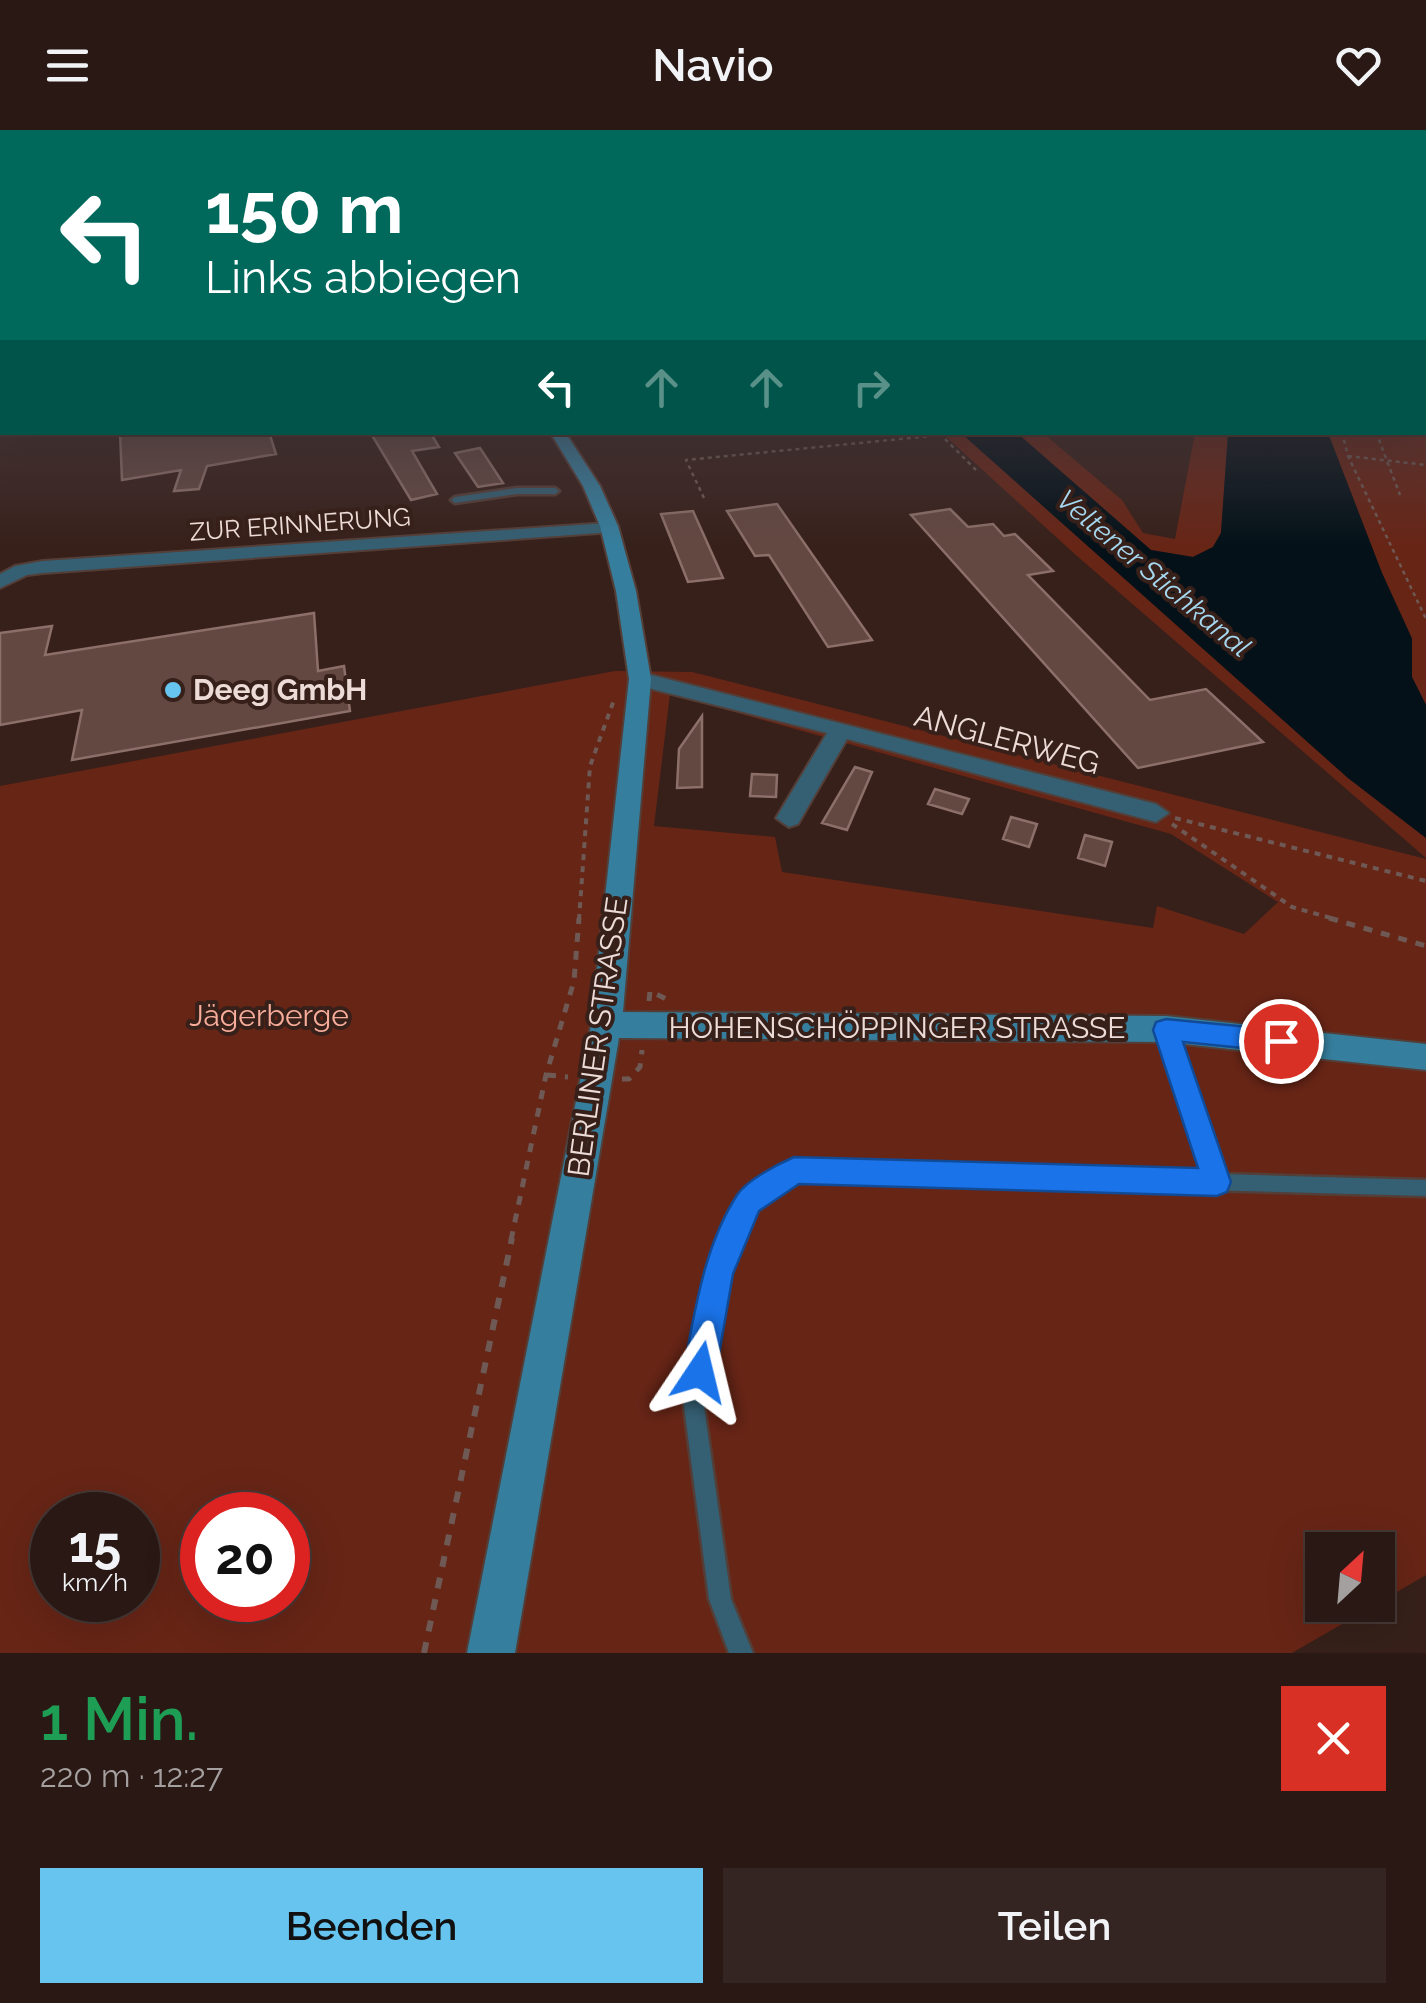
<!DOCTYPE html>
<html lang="de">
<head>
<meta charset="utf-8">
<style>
	:root { --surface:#291814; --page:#352522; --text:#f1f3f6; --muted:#a5a0a0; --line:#453734; --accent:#66c4ef }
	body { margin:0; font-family:Raleway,sans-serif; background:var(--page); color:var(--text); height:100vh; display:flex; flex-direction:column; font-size:38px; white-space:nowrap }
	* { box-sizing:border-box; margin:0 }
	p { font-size:32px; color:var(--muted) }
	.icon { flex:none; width:55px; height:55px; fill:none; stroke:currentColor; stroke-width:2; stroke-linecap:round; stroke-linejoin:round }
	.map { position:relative; height:1523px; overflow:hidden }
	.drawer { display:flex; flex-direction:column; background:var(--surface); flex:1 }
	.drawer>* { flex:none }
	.banner { position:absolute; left:0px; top:0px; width:1428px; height:305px; box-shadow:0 10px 40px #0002,0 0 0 2px var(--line); background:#00695c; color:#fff; overflow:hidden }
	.needle { width:65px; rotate:26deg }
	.fabs { position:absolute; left:1305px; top:1402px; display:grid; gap:20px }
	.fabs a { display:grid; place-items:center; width:90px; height:90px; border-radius:0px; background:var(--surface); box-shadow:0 10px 40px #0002,0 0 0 2px var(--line); font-size:50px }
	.speed { position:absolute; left:30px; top:1362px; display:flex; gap:20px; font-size:50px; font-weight:700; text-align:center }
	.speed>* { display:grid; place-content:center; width:130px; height:130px; border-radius:50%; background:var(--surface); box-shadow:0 10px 40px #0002,0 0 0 2px var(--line); line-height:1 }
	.speed small { font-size:25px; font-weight:400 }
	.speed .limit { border:15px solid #d22; background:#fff; color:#111 }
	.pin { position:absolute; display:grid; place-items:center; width:85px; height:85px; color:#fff; margin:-42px; border:5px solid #fff; border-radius:50%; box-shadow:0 2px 10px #0007 }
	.me { position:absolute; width:110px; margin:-55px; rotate:10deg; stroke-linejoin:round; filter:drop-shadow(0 0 8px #0008) }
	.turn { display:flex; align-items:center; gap:35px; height:210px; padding:0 40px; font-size:45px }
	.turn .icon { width:130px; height:130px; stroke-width:2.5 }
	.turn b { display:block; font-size:70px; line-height:85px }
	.lanes { display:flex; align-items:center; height:95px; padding:0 40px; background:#0003; justify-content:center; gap:50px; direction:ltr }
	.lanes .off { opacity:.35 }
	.round { display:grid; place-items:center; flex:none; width:105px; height:105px; border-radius:0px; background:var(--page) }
	.summary { display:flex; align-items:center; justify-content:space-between; height:170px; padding:0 40px }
	h1 { font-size:60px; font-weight:600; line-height:75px; color:#1e9e55 }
	.button { display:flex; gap:20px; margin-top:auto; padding:20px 40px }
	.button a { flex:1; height:115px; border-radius:0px; background:var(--accent); color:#111; font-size:40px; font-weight:600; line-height:115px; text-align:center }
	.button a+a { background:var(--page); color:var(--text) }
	header { display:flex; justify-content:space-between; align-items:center; height:130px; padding:0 40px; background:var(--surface); font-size:45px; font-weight:600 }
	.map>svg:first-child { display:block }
	.green { fill:#672516; fill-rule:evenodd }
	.water { fill:#041118 }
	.building { fill:#634841; stroke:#8c6f68; stroke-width:2.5 }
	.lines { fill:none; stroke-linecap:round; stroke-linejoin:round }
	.service-casing { stroke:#543e38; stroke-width:5 }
	.minor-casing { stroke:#543e38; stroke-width:4 }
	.secondary-casing { stroke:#543e38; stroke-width:4 }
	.path-far3 { stroke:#6e5954; stroke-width:2.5; stroke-dasharray:4 4; stroke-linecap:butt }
	.path-far2 { stroke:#6e5954; stroke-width:4; stroke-dasharray:6 6; stroke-linecap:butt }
	.path-far1 { stroke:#6e5954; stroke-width:5; stroke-dasharray:9 9; stroke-linecap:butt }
	.path { stroke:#6e5954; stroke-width:6; stroke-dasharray:11 11; stroke-linecap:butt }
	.service { fill:#355f72; fill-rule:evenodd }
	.minor { fill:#355f72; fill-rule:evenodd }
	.secondary { fill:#367e9d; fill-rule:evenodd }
	.rail-casing { stroke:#c5b3ae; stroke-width:6 }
	.rail { stroke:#37201a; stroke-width:4; stroke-dasharray:10; stroke-linecap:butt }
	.route { fill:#1a73e8; stroke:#114b97; stroke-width:2.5 }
	.poi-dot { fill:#66c4ef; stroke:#37201a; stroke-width:4 }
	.labels { text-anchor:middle; stroke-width:8; stroke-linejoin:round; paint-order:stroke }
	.far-street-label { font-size:25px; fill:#ecdbd7; stroke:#37201a }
	.far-water-label { font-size:28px; font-style:italic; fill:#a5d8f0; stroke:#37201a }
	.poi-label { font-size:30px; font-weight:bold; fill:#ecdbd7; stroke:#37201a; text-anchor:start }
	.street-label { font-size:30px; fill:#ecdbd7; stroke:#37201a }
	.park-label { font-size:30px; fill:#f8ac9a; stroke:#37201a }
</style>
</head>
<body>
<header><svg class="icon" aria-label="menu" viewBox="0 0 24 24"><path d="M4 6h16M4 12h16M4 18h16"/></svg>Navio<svg class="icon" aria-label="heart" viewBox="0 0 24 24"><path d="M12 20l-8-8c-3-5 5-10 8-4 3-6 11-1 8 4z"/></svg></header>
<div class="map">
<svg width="1426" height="1523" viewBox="0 0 1426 1523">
	<rect width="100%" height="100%" fill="#37201a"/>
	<path class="green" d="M 1426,203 L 1426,575 L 1412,547 L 1412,508 L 1382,443 L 1328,303 L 1425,302 Z
		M 942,303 L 961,303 L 1348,648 L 1426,708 L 1426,728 L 1077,426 Z
		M 1017,303 L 1043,303 L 1122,370 L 1143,403 L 1175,409 L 1195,303 L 1228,303 L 1221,403 L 1213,417 L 1193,427 L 1151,420 Z
		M 615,541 L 692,542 L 1426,729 L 1426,1445 L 1378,1473 L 1378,1420 L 1322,1420 L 1322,1475 L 1375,1475 L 1292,1523 L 0,1523 L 0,656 ZM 670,564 L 1171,704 L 1278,772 L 1244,804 L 1157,776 L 1153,798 L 782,742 L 775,707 L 654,696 ZM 52,1385 L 138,1385 L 138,1470 L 52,1470 ZM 202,1385 L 288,1385 L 288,1470 L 202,1470 Z"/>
	<path class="water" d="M 961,303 L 1017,303 L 1151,420 L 1193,427 L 1213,417 L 1221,403 L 1228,303 L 1328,303 L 1382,443 L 1412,509 L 1412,547 L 1426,575 L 1426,708 L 1348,648 Z"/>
	<path class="building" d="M 120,302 L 269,302 L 276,324 L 207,336 L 199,359 L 174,361 L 181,340 L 122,350 Z
		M 370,302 L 430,302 L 439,317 L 412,321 L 437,364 L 411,370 Z
		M 480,318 L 503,353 L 478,357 L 455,323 Z
		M 777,374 L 872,510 L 828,517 L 769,425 L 755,426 L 727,381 Z
		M 950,379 L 968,397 L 993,394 L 1004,406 L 1015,404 L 1053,441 L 1028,445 L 1150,570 L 1206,559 L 1263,612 L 1138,638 L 911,385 Z
		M 693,381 L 723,448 L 688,452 L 661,384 Z
		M 314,483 L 318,541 L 344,536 L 350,581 L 72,630 L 82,580 L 0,595 L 0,503 L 52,496 L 45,525 Z
		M 702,586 L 702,657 L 677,658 L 679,619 Z
		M 855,637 L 872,642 L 847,700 L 822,693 Z
		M 752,644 L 777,645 L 776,667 L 750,666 Z
		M 935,659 L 969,669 L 962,684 L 928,674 Z
		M 1011,687 L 1037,694 L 1029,717 L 1003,709 Z
		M 1085,705 L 1112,712 L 1105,736 L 1078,728 Z"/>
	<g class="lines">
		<g class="service-casing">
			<path id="service" d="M 517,358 L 555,358 L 559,361 L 555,364 L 517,364 L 455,373 L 451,370 L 455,367 Z
				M 1166,893 L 1171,894 L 1174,899 L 1223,1044 L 1426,1050 L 1426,1066 L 798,1049 L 755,1078 L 726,1144 L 704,1276 L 731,1469 L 753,1523 L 729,1523 L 709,1469 L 684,1276 L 710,1136 L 743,1066 L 795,1033 L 1205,1044 L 1158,899 L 1161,894 Z"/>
		</g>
		<g class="minor-casing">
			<path id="minor" d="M 607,393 L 616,398 L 613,402 L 43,443 L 27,445 L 0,458 L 0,444 L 15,436 L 43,431 Z
				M 640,542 L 1156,674 L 1169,683 L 1156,692 L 847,609 L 798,694 L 789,697 L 776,688 L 827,603 L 632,554 L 629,549 Z"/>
		</g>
		<g class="secondary-casing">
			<path id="secondary" d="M 550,302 L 565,302 L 600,356 L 618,396 L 636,461 L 651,549 L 623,882 L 1166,886 L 1426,914 L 1426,940 L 1166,912 L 619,908 L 515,1523 L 467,1523 L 591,895 L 629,549 L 616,461 L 600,396 L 583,356 Z"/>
		</g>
		<path class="path-far3" d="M 1342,302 L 1348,326 L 1426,489
			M 1376,302 L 1400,365
			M 1348,326 L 1426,335
			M 704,368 L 686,330 L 941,305 L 976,340"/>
		<path class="path-far2" d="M 1175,688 L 1426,751
			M 1172,694 L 1292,777 L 1338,790
			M 579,790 L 590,636 L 614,570"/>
		<path class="path-far1" d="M 1329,788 L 1426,816
			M 649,871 L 650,861 L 668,870
			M 547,945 L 568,947
			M 622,949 L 629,949 L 640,937 L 642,920
			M 511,1110 L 546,945 L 574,851 L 579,788"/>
		<path class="path" d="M 424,1523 L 512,1108"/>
		<use href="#service" class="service"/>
		<use href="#minor" class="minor"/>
		<use href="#secondary" class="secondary"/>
		<g class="rail-casing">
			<path id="rail" d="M 0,274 L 2,270
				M 0,295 L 2,290"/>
		</g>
		<use href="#rail" class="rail"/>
	</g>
	<linearGradient id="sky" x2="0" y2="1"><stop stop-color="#1e120e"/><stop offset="0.49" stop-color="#4d4249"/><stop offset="1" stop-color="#4d4249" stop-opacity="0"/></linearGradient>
	<rect width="1426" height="416" fill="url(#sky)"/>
	<path class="route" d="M 1166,889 L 1281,900 L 1290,903 L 1294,911 L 1290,918 L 1281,922 L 1183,912 L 1231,1052 L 1227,1062 L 1217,1066 L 799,1054 L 759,1081 L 733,1144 L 716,1242 L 711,1254 L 700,1259 L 688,1254 L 683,1242 C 695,1182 703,1118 737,1065 C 747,1050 778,1034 794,1027 L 1198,1038 L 1153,900 L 1156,892 Z"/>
	<circle class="poi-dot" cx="173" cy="560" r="10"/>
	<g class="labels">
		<g class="far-street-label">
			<text transform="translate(300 394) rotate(-4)" y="9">ZUR ERINNERUNG</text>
		</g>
		<g class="far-water-label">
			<text transform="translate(1154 443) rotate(40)" y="10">Veltener Stichkanal</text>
		</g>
		<g class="poi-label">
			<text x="193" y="570">Deeg GmbH</text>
		</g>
		<g class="street-label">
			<text transform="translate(1007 610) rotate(15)" y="10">ANGLERWEG</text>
			<text x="897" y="908">HOHENSCHÖPPINGER STRASSE</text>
			<text transform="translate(598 907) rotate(-82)" y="10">BERLINER STRASSE</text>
		</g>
		<g class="park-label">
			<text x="269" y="896">Jägerberge</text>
		</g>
	</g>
</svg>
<div class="fabs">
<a><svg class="needle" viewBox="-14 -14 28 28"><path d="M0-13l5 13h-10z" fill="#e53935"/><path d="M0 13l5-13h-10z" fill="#a5a0a0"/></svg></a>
</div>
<div class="speed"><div>15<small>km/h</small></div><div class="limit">20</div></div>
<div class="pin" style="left:1281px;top:911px;background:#d93025"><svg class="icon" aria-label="arrive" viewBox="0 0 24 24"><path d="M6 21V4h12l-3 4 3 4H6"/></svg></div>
<svg class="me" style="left:700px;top:1242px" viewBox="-20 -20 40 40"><path d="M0-17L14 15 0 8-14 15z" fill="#1a73e8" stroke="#fff" stroke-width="4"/></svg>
<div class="banner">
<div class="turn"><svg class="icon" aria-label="left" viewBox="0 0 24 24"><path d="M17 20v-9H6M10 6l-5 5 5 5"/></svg><div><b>150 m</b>Links abbiegen</div></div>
<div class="lanes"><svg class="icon" aria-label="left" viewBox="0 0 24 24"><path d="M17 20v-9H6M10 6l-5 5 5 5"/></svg><svg class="icon off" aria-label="ahead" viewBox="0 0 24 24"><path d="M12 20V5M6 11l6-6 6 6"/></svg><svg class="icon off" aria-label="ahead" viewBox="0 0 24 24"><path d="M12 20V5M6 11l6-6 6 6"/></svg><svg class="icon off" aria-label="right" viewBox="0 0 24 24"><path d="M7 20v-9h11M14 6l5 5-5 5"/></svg></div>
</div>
</div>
<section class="drawer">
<div class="summary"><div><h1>1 Min.</h1><p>220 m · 12:27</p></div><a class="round" style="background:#d93025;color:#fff"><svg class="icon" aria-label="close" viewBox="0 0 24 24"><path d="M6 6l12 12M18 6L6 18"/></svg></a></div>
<div class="button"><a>Beenden</a><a>Teilen</a></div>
</section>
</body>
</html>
